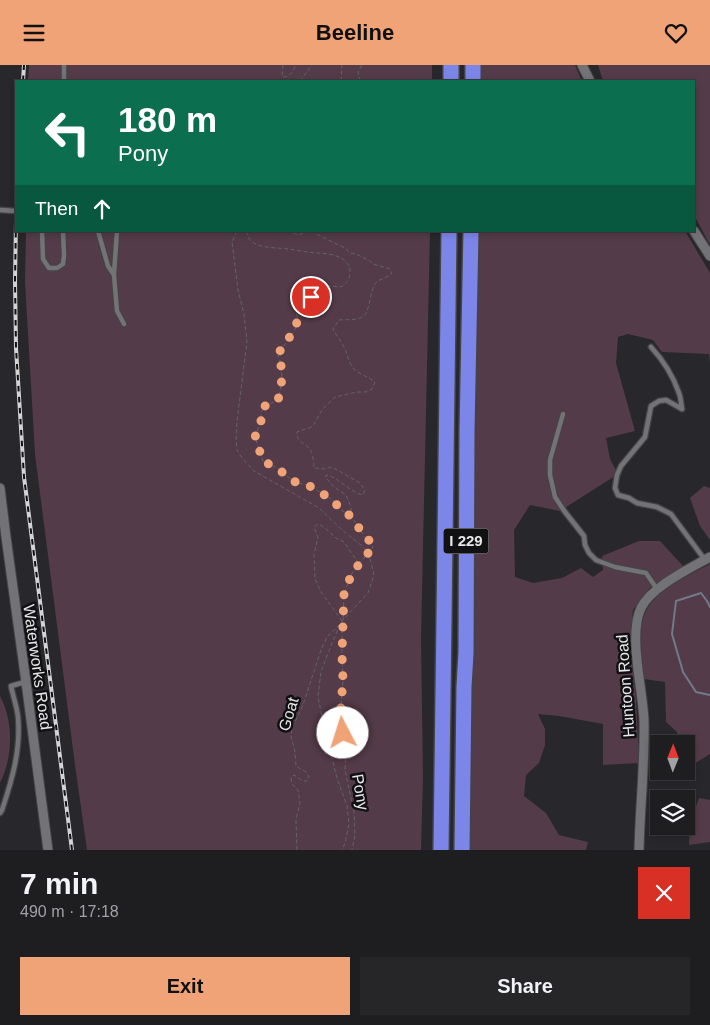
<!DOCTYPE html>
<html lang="en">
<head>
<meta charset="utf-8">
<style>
	:root { --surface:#1e1d20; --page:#262629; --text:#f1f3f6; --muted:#a1a2a5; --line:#3c3b3e; --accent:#efa377 }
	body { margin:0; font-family:Arial,sans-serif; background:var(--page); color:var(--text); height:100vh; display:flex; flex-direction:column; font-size:19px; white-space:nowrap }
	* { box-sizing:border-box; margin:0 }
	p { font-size:16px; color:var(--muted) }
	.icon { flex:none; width:28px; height:28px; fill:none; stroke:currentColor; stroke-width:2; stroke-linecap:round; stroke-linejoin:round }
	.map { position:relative; height:785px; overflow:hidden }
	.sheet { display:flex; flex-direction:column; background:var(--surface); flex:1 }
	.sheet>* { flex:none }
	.banner { position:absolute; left:15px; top:15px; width:680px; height:152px; border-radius:0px; box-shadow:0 2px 8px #0003,0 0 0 1px var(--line); background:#0b6e4f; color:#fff; overflow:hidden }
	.needle { width:32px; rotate:1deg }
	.tools { position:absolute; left:650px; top:670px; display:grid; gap:10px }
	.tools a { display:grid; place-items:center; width:45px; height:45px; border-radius:0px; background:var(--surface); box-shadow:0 2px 8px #0003,0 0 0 1px var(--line); font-size:25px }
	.pin { position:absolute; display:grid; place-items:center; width:42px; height:42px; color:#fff; margin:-21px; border:2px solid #fff; border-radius:50%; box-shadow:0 1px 5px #0007 }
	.me { position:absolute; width:55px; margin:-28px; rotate:355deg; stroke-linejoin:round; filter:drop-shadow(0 0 4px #0008) }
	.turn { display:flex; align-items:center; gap:18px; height:105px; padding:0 20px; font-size:22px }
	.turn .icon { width:65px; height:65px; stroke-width:2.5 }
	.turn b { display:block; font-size:35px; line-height:42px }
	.then { display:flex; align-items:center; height:48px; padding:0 20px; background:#0003; gap:10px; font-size:19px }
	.round { display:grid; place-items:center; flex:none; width:52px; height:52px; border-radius:0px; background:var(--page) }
	.overview { display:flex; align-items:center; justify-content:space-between; height:85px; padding:0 20px }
	h1 { font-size:30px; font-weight:800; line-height:38px }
	.primary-button { display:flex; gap:10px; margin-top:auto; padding:10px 20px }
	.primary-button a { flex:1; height:58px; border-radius:0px; background:var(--accent); color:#111; font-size:20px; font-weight:800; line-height:58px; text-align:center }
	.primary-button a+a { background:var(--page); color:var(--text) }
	header { display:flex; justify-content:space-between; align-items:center; height:65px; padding:0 20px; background:var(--accent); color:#111; font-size:22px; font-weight:800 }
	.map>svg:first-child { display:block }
	.green { fill:#543b49 }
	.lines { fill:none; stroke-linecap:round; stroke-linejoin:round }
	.stream { stroke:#6f7b8b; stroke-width:2 }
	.service-casing { stroke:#444446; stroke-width:7 }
	.minor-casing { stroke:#444446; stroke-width:11 }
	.motorway-casing { stroke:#444446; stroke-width:18 }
	.path { stroke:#636366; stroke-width:1; stroke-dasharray:4 2.5; stroke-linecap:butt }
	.service { stroke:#737276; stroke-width:4.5 }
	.minor { stroke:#737276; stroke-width:9 }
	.motorway { stroke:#7c86e9; stroke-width:15 }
	.rail-casing { stroke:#d4d4d6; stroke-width:4 }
	.rail { stroke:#111012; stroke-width:2; stroke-dasharray:5.5; stroke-linecap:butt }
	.route { stroke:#efa377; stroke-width:9; stroke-dasharray:0 16.2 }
	.labels { text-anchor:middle; stroke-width:5; stroke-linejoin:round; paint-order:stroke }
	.shield { fill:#111012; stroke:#a7a6a8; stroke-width:1 }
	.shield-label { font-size:15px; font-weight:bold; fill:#e7e7e9 }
	.street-label { font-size:16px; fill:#e7e7e9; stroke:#111012 }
</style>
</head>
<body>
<header><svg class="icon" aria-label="menu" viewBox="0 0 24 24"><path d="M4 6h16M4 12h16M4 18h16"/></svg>Beeline<svg class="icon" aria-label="heart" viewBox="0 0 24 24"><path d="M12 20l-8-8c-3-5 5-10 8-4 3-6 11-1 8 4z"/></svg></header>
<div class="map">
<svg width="710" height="785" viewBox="0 0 710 785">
	<rect width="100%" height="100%" fill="#28272b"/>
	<path class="green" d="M 29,0 L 432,0 L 432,16 L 28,16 Z
		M 480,0 L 575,0 L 582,16 L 480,16 Z
		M 598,0 L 710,0 L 710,180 L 694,150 L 694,16 L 603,16 Z
		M 26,166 L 430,166 L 421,573 L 423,712 L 421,785 L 87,785 L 75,700 L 35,389 L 25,217 Z
		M 477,166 L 685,166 L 710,208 L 710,299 L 709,289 L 662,287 L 653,275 L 628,269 L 618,272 L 616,298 L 635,366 L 606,373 L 610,394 L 618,409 L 560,446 L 530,440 L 514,465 L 515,512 L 533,518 L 562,513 L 581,503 L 593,512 L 603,505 L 602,491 L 639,476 L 660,476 L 684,502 L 650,523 L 633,545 L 630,583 L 636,634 L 639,698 L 603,700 L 603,659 L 559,651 L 538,649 L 545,664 L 545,680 L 539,698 L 526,710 L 524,731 L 546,748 L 559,770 L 588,777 L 586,785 L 468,785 Z
		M 704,421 L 710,423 L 710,475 L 700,461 L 690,433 Z
		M 710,499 L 710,689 L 686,704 L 686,679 L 679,679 L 677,667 L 666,657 L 665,617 L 644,614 C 643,596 639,577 642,559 C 646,528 686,512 710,499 Z
		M 0,631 C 14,657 13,692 0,718 Z
		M 699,733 L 710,735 L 710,777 L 689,780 L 690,757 Z"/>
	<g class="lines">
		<path class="stream" d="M 710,542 L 707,536 L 701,528 L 676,536 L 672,569 L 683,607 L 696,627 L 710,630"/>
		<g class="service-casing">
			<path id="service" d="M 64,1 L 64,16
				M 0,145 L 16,146
				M 42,166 L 43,194 L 49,203 L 57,203 L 63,199 L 64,190 L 63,166
				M 98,166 L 108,201 L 114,210 L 117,246 L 124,259
				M 114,209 L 117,166
				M 651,282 C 663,295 673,311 679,328 C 681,333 681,339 682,344
				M 682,344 L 666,335 L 659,336 L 651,341 L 645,372 L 621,401 L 617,410 L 615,423 L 618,430 L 629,433 L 637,438 L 657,442 L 671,449 L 705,495
				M 563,349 L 550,395 L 550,410 L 555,432 L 565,447 L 584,471 L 585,480 L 589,488 L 596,495 L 615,502 L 646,508 L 657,524
				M 0,748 L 2,745 C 12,715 21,685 18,652 C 17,642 13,631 11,621 L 25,617"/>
		</g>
		<g class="minor-casing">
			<path id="minor" d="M 582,0 L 590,16
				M 694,166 L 710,191
				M 0,423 L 6,472 L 26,617 L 48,785
				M 639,785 C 640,742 645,699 644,656 C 643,625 628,570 641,543 C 651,522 689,504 710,492"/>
		</g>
		<g class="motorway-casing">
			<path id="motorway" d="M 451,16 L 451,0
				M 473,16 L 473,0
				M 441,785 L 449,166
				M 462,785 L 464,622 L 466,588 L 467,366 L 471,166"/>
		</g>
		<path class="path" d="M 283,0 L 282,12 C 290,12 293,7 296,0
			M 300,16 L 312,0
			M 341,16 L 342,0
			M 360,16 L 358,7 L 362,0
			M 237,166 L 232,177 L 238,225 L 244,249 L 247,277 L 237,356 L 236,375 L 237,385 L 242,393 L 254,406 L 319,443 L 341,464 L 362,481 L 368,488 L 371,497 L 374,510 L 368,528 L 342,556 L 332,578 L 321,607 L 318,631 L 324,663 L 337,713 L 347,741 L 349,759 L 345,778 L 342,785
			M 247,166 C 247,185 276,182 288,184 C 298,185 309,188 319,188 C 330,189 347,190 350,205 C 350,210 349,216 345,219 C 340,224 336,221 331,221 C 328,221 322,223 320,225 C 311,230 305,239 297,245 C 296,250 298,254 297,258 C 295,270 283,279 278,290 C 284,305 282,320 278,335 L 265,341 L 261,347 L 261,356 L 255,372 L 263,396 L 281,405 L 285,410 L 297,418 L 308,420 L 333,435 L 340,444 L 349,450 L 351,447 L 351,442 L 346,430 L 334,422 L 325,412 L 327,410 C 341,414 349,427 363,430 L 365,425 L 360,418 L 332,402 L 324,404 L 314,403 C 314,398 313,391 311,386 C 307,378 296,378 297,367 L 309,363 L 313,361 L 322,345 L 335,332 L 357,327 L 365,327 L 372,324 L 375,317 C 369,312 360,310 354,304 C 348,297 348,290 344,282 C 341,276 336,270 333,264 L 339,255 C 349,254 363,257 367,246 C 369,241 370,235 371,230 C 372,227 373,222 375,219 C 379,213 387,214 392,208 L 390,204 L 373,199 L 370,196 L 356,189 L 350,188 L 345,183 L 320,171 L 313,166 L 306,167 L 298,170 L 290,166
			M 343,554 L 344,529 L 352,508 L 373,482 C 370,476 365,473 362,468 C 358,462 355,456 350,450
			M 342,556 L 321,527 L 315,514 L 314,489 L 318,473 L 314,462 L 318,459 L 324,462 L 336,473 L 344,477 L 359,499
			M 342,558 L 342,589 L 343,615 L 340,653 L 346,682 L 345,705 L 354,748 L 355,770 L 352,785
			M 297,785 L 296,755 L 300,738 L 298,725 L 292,719 L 291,713 L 294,710 L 303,716 L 307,716 L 309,712 L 306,707 L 296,701 L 295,687 L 291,671 L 292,663 L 303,640 L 321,585 L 327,572 L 340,559"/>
		<use href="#service" class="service"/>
		<use href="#minor" class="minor"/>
		<use href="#motorway" class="motorway"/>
		<g class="rail-casing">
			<path id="rail" d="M 23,16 L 24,0
				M 16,156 L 15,216 L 16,283 L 24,412 L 72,785"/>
		</g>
		<use href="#rail" class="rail"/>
	</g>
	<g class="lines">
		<path class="route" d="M 311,232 L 297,245 L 296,250 L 297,257 L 294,266 L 281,284 L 278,290 C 284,305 282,320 278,335 L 265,341 L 261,347 L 261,356 L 255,372 L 263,396 L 280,405 L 285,410 L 297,418 L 308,420 L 333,435 L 340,444 L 349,450 L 356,458 L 363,470 L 371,477 L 373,482 L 352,508 L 344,529 L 342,589 L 343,615 L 340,653 L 343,668"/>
	</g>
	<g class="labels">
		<rect class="shield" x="443.5" y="463.5" width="45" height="25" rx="4"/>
		<g class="shield-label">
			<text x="466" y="481">I 229</text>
		</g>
		<g class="street-label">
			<text transform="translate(38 602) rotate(82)" y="6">Waterworks Road</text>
			<text transform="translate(625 621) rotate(-94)" y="6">Huntoon Road</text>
			<text transform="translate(288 649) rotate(-73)" y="6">Goat</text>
			<text transform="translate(361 727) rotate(80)" y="6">Pony</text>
		</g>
	</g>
</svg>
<div class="tools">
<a><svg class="needle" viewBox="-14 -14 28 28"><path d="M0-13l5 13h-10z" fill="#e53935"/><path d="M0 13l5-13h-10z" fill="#a1a2a5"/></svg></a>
<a><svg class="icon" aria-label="layers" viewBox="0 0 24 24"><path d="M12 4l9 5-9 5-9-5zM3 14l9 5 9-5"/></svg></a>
</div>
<div class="pin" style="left:311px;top:232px;background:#d93025"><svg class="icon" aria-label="arrive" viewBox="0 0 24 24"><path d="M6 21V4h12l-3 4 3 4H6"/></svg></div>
<svg class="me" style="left:343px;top:668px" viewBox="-20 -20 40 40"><circle r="19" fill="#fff"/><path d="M0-13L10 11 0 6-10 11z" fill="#efa377"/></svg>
<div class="banner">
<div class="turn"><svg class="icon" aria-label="left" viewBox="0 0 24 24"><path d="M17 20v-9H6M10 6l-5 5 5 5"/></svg><div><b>180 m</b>Pony</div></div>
<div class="then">Then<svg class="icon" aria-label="ahead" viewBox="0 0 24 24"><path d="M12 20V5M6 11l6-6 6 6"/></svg></div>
</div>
</div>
<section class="sheet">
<div class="overview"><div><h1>7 min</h1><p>490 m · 17:18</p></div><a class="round" style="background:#d93025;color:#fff"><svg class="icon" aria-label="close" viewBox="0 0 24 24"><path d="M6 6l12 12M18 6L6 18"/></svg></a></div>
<div class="primary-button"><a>Exit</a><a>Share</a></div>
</section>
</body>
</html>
